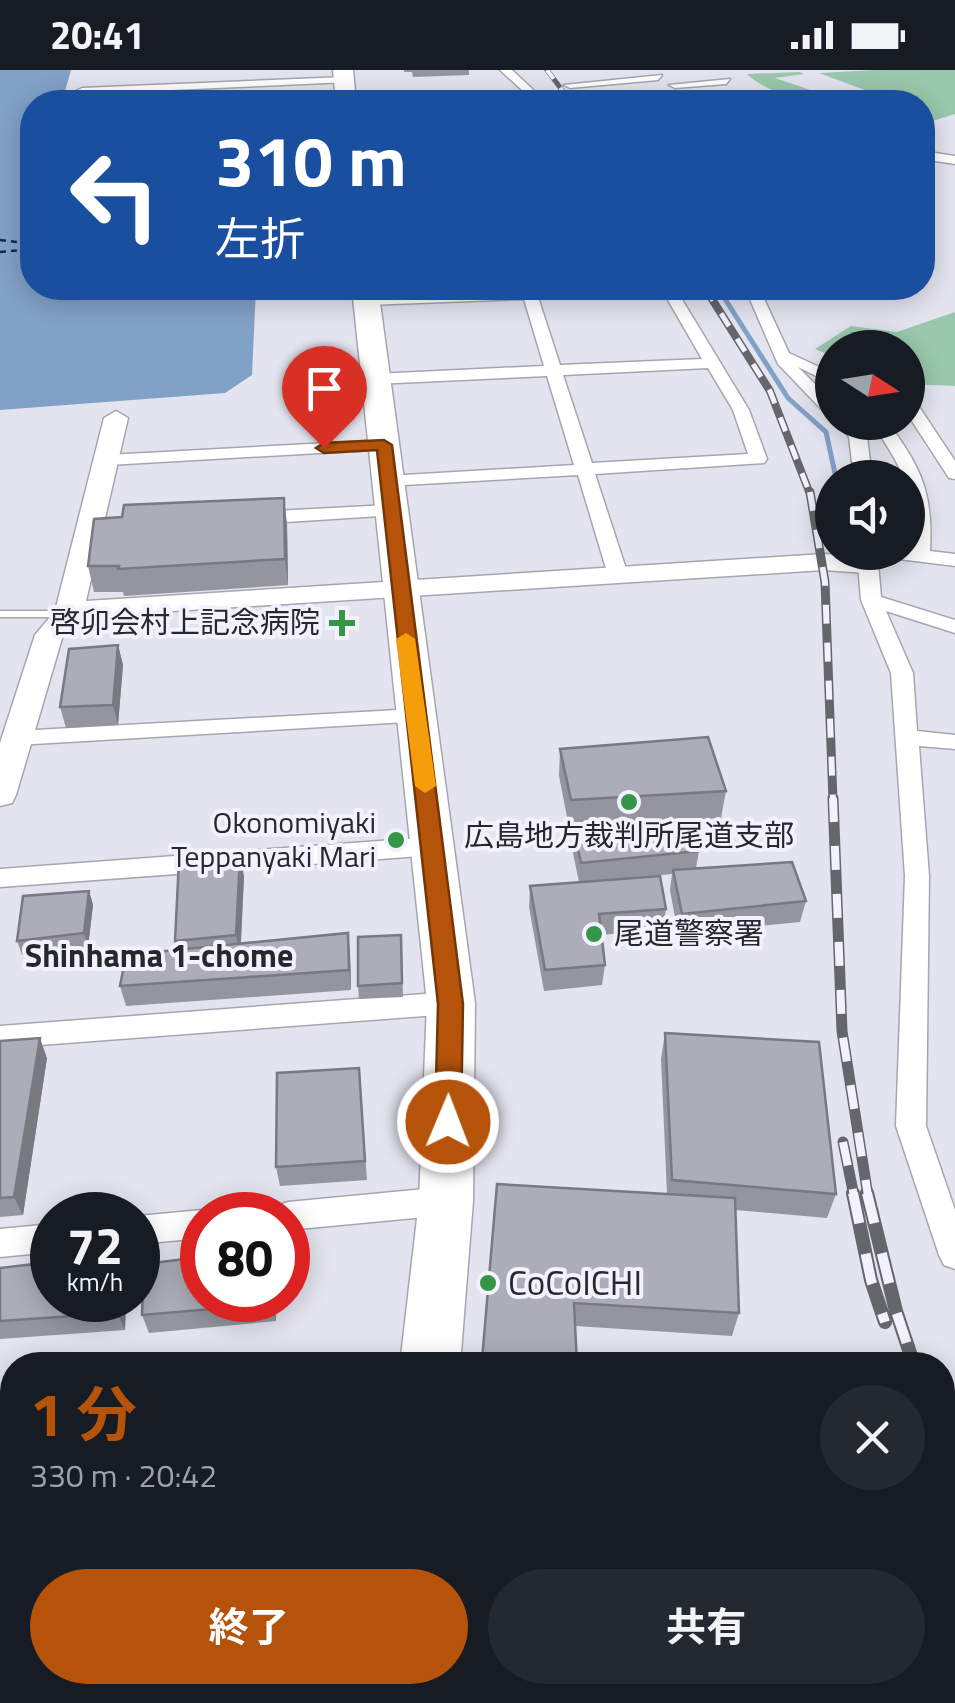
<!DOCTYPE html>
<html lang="ja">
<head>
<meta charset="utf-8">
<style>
	:root { --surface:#171b24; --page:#242831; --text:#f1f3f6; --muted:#9ea1a6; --accent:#b45309 }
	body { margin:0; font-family:"Titillium Web","Noto Sans JP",sans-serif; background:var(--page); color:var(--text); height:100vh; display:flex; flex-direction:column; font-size:38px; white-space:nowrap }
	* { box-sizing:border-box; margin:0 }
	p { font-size:32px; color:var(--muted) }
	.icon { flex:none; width:55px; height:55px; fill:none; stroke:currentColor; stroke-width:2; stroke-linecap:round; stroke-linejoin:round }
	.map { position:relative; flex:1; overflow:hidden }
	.panel { position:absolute; left:0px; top:1282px; width:955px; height:352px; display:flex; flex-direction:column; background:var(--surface); border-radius:40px 40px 0 0; box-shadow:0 5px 25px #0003 }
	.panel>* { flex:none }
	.hud { position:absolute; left:20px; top:20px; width:915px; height:210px; border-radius:40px; box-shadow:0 5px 25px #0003; background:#1a4fa0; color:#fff; overflow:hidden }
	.needle { width:65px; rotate:102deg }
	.buttons { position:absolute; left:815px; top:260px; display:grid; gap:20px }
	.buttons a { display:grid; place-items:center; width:110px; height:110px; border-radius:50%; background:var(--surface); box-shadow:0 5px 25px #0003; font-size:50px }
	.speed { position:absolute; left:30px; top:1122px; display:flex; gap:20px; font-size:50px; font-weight:700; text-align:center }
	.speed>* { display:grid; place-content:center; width:130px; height:130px; border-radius:50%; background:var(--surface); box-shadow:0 5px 25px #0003; line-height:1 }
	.speed small { font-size:25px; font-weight:400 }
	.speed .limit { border:15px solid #d22; background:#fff; color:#111 }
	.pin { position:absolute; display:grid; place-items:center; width:85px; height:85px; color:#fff; margin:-102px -42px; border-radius:50% 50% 50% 0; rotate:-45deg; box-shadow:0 0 10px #0007 }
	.pin .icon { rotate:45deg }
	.me { position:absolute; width:110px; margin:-55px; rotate:1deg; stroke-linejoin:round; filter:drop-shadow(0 0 8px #0008) }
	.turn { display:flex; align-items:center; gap:35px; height:210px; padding:0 30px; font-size:45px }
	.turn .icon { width:130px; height:130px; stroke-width:2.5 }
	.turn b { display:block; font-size:70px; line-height:85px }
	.round { display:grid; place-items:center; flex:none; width:105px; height:105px; border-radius:52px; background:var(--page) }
	.summary { display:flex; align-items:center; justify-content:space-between; height:170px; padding:0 30px }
	h1 { font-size:60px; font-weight:700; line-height:75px; color:var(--accent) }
	.button { display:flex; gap:20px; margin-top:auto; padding:20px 30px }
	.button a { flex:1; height:115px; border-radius:60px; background:var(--accent); color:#fff; font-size:40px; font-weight:700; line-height:115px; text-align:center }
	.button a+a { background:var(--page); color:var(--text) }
	.status { display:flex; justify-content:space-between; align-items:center; height:70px; padding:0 50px; background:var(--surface); direction:ltr }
	.status svg { height:28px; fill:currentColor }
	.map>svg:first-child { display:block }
	.green { fill:#9ac8ad }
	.water { fill:#82a1c7 }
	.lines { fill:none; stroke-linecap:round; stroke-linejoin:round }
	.stream { stroke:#82a1c7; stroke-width:5 }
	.ferry { stroke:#0a2c50; stroke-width:2.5; stroke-dasharray:6 5; stroke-linecap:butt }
	.lane-casing { stroke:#a5a6b0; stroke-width:3 }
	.street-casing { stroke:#a5a6b0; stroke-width:3 }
	.secondary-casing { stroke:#a5a6b0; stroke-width:3 }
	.highway-casing { stroke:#a5a6b0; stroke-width:3 }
	.lane { fill:#fff; fill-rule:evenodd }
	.street { fill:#fff; fill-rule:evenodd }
	.secondary { fill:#fff; fill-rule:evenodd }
	.highway { fill:#fff; fill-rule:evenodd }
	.rail-far4-casing { stroke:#65666c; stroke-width:5 }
	.rail-far3-casing { stroke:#65666c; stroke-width:8 }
	.rail-far2-casing { stroke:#65666c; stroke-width:9 }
	.rail-far1-casing { stroke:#65666c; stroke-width:11 }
	.rail-casing { stroke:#65666c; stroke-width:14 }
	.rail-far4 { stroke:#f1f2fd; stroke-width:4; stroke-dasharray:11; stroke-linecap:butt }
	.rail-far3 { stroke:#f1f2fd; stroke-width:5; stroke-dasharray:15; stroke-linecap:butt }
	.rail-far2 { stroke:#f1f2fd; stroke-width:6; stroke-dasharray:19; stroke-linecap:butt }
	.rail-far1 { stroke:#f1f2fd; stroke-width:8; stroke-dasharray:24; stroke-linecap:butt }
	.rail { stroke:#f1f2fd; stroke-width:10; stroke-dasharray:31; stroke-linecap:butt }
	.wall { fill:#94959e }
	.shaded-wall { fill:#787981 }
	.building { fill:#acadb8; stroke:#787981; stroke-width:2.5 }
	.route { fill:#b45309; stroke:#753606; stroke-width:2.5 }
	.slow { fill:#f59e0b }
	.poi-dot { fill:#359549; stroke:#f1f2fd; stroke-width:4 }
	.labels { text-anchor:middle; stroke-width:8; stroke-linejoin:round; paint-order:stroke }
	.poi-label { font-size:30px; fill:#27282c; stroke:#f1f2fd; text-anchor:end }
	.neighbourhood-label { font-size:32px; font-weight:bold; fill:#27282c; stroke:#f1f2fd }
	.near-poi-label { font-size:35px; fill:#27282c; stroke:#f1f2fd; text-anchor:start }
</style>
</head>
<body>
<div class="status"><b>20:41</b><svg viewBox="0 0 49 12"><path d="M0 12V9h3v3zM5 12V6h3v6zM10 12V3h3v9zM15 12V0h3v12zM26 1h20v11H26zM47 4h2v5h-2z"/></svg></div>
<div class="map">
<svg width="955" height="1633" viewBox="0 0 955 1633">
	<rect width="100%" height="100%" fill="#e4e4f0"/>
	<path class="green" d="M 875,0 L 955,0 L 955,44 L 923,54 L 922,32 C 874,32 784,40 747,4 L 800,2 L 804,4 L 775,8 L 840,30 L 870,22 L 819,3 Z
		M 955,242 L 955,316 L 908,314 L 908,278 L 832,278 L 832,286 L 815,279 L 851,256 L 897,262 Z"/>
	<path class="water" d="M 0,0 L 71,0 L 62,32 L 32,32 L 32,218 L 256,218 L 252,305 L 225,323 L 0,340 Z"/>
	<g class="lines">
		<path class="stream" d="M 718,218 L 788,328 L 826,362 L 836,408"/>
		<path class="ferry" d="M 0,170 L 32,174
			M 0,182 L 32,179"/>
		<g class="lane-casing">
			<path id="lane" d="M 0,541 L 67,541 L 72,544 L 67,547 L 0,547 Z"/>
		</g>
		<g class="street-casing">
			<path id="street" d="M 500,0 L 512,0 L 546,32 L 535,32 Z
				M 662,5 L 658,10 L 570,18 L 564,15 Z
				M 345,7 L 349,12 L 82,24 L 76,21 L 82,18 Z
				M 730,9 L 726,14 L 675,18 L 669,15 Z
				M 922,81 L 955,86 L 955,94 L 922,89 Z
				M 521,218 L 535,218 L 560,295 L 702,289 L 661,218 L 675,218 L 749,340 L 767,389 L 764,393 L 595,404 L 628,505 L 625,509 L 618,511 L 608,505 L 578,405 L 387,416 L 378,411 L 387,406 L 574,395 L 547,306 L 375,314 L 367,309 L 375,304 L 544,296 L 524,229 L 367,235 L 360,231 L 367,227 ZM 708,298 L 733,340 L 748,384 L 592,393 L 563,305 Z
				M 745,218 L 759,218 L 789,283 L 832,303 L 832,314 L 798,297 L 832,331 L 832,345 L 826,344 L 778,294 Z
				M 908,328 L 914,329 L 955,391 L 955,409 L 949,408 L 908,345 Z
				M 839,352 L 856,352 L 867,367 L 872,408 L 854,408 L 849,367 Z
				M 871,352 L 888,352 C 922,400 933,422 930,481 L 955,484 L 955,496 L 891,488 L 882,482 L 908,482 L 911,479 C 915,420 904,400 871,352 Z
				M 384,370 L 393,375 L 390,379 L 108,395 L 99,390 L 108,385 Z
				M 389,435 L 396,437 L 396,445 L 255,454 L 246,448 L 255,442 Z
				M 857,482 L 877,482 L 881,527 L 955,550 L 955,563 L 886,541 L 913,603 L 917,661 L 955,665 L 955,679 L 919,676 L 929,806 L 926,1056 L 955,1140 L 955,1199 L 944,1195 L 939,1185 L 896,1056 L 905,806 L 891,603 L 861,530 Z
				M 416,639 L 427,646 L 424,651 L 17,675 L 6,668 L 17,661 Z
				M 434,767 L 446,776 L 434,785 L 0,817 L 0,799 Z
				M 451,922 L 461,925 L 464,933 L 461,941 L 451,944 L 0,978 L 0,956 Z
				M 446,1117 L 457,1121 L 461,1131 L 457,1141 L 446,1145 L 288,1160 L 288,1145 L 273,1145 L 277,1136 L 288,1132 Z
				M 202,1140 L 213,1145 L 202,1145 L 202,1168 L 138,1174 L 138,1146 Z
				M 52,1154 L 52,1182 L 0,1187 L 0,1159 Z
				M 12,1435 L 12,1471 L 0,1473 L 0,1437 Z"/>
		</g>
		<g class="secondary-casing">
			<path id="secondary" d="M 116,341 L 128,348 L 86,531 L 824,484 L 866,487 L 880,495 L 866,503 L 824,500 L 94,546 L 72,555 L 63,565 L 16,725 L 12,733 L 0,736 L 0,673 L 35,565 L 55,541 L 104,348 Z"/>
		</g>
		<g class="highway-casing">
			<path id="highway" d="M 333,0 L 353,0 L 356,32 L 336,32 Z
				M 352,218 L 378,218 L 475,933 L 473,1131 L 460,1295 L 400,1295 L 419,1131 L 427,933 Z
				M 371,1622 L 441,1622 L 440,1633 L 370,1633 Z"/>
		</g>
		<use href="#lane" class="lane"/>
		<use href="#street" class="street"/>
		<use href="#secondary" class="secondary"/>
		<use href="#highway" class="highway"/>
		<g class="rail-far4-casing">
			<path id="rail-far4" d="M 547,0 L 571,32"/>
		</g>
		<g class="rail-far3-casing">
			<path id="rail-far3" d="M 705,218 L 770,321 L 810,424"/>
		</g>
		<g class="rail-far2-casing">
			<path id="rail-far2" d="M 810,422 L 825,512 L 833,731"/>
		</g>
		<g class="rail-far1-casing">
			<path id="rail-far1" d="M 833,728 L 842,961 L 868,1126
				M 843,1072 L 854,1126"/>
		</g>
		<g class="rail-casing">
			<path id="rail" d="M 853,1123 L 871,1210 L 885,1252
				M 867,1123 L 896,1241 L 914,1295
				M 942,1380 L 955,1417
				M 942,1429 L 955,1468"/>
		</g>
		<use href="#rail-far4" class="rail-far4"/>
		<use href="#rail-far3" class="rail-far3"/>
		<use href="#rail-far2" class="rail-far2"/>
		<use href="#rail-far1" class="rail-far1"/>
		<use href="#rail" class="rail"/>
	</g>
	<path class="wall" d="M 404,0 L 469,0 L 469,5 L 413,7 L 412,2 L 404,2 Z
		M 287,454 L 288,515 L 124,526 L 123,522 L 94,522 L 88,496 Z
		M 118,575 L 123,595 L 118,655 L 66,658 L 60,637 Z
		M 560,679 L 726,721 L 721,748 L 569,757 L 559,706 Z
		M 574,762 L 699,781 L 696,798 L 806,831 L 800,852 L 678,864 L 670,820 L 672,804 L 613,810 L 666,839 L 663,859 L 601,865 L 605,895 L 602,915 L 544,921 L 529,837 L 530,816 L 579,812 L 573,783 Z
		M 244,806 L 241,873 L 350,883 L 351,920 L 126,936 L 120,916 L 177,880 L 175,871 Z
		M 89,821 L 93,835 L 88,877 L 22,885 L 17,871 Z
		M 401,865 L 403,927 L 359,929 L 358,916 Z
		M 665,963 L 836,1124 L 827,1148 L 735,1140 L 739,1243 L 732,1266 L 575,1256 L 577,1295 L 482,1295 L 497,1114 L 667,1124 L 661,989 Z
		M 0,971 L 47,988 L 23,1145 L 0,1147 Z
		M 359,998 L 367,1110 L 280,1116 L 276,1097 Z
		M 0,1198 L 52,1230 L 126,1230 L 125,1260 L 0,1269 Z
		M 275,1230 L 276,1251 L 149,1263 L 142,1245 Z"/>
	<path class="shaded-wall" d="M 284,428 L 287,454 L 288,515 L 285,489 Z
		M 118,575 L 123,595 L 118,655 L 113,635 Z
		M 240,786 L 244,806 L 240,886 L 236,865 Z
		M 89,821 L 93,835 L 88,877 L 84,863 Z
		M 348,863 L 350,883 L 351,920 L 349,900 Z
		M 40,968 L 47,988 L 23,1145 L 14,1127 Z
		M 288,1196 L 290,1196 L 293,1214 L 288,1215 Z
		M 118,1230 L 126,1230 L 125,1260 L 117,1243 Z
		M 271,1230 L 275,1230 L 276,1251 L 271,1234 Z"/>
	<path class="building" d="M 284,428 L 285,489 L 118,499 L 119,496 L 88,496 L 94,449 L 122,447 L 124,435 Z
		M 118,575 L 113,635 L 60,637 L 69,579 Z
		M 708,667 L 726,721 L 571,730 L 560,679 Z
		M 693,755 L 699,781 L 581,793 L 574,762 Z
		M 240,786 L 236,865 L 175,871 L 179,790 Z
		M 792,792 L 806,831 L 682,844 L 673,800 Z
		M 660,806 L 666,839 L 599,844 L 605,895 L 545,900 L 530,816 Z
		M 89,821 L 84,863 L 17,871 L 23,826 Z
		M 348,863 L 349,900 L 120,916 L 126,885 Z
		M 401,865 L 402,913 L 358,916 L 358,867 Z
		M 665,963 L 819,972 L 836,1124 L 672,1110 Z
		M 40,968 L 14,1127 L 0,1128 L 0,971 Z
		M 359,998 L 365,1091 L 276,1097 L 277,1003 Z
		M 497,1114 L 735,1128 L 739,1243 L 574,1233 L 577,1295 L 482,1290 Z
		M 202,1187 L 202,1230 L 271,1230 L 271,1234 L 142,1245 L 144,1194 Z
		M 52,1192 L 52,1230 L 118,1230 L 117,1243 L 0,1251 L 0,1198 Z"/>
	<path class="route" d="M 384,370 L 392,375 L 463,934 L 461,1052 L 457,1060 L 448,1063 L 439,1060 L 435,1052 L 438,934 L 377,380 L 324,383 L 316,378 L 324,373 Z"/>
	<path class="slow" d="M 406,563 L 415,569 L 436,716 L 425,723 L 415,716 L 396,569 Z"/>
	<g class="poi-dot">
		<path d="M337 538h10v10h10v10h-10v10h-10v-10h-10v-10h10z"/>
		<circle cx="629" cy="732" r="10"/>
		<circle cx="396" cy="770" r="10"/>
		<circle cx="594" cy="864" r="10"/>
		<circle cx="488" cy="1213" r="10"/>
	</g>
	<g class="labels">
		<g class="poi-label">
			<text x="320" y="563">啓卯会村上記念病院</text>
			<text x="376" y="763">Okonomiyaki<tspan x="376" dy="34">Teppanyaki Mari</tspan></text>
			<text x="629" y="776" text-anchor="middle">広島地方裁判所尾道支部</text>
			<text x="614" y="874" text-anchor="start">尾道警察署</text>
		</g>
		<g class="neighbourhood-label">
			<text x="159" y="897">Shinhama 1-chome</text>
		</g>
		<g class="near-poi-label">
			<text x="508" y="1225">CoCoICHI</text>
		</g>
	</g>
</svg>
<div class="buttons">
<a><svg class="needle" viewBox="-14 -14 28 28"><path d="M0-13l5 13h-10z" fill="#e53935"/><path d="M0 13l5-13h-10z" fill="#9ea1a6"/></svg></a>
<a><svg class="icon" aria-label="sound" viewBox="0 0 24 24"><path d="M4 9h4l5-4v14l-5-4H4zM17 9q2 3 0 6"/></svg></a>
</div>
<div class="speed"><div>72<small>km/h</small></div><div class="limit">80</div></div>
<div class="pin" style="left:324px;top:378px;background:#d93025"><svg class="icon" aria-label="arrive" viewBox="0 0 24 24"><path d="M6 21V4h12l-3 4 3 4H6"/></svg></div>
<svg class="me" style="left:448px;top:1052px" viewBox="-20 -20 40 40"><circle r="17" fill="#b45309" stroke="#fff" stroke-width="3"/><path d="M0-11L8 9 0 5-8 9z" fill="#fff"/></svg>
<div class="hud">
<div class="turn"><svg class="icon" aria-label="left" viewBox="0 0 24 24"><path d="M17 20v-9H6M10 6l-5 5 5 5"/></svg><div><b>310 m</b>左折</div></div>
</div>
<section class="panel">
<div class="summary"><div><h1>1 分</h1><p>330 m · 20:42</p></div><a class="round"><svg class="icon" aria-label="close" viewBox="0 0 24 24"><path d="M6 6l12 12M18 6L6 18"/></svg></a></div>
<div class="button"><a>終了</a><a>共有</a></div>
</section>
</div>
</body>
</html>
